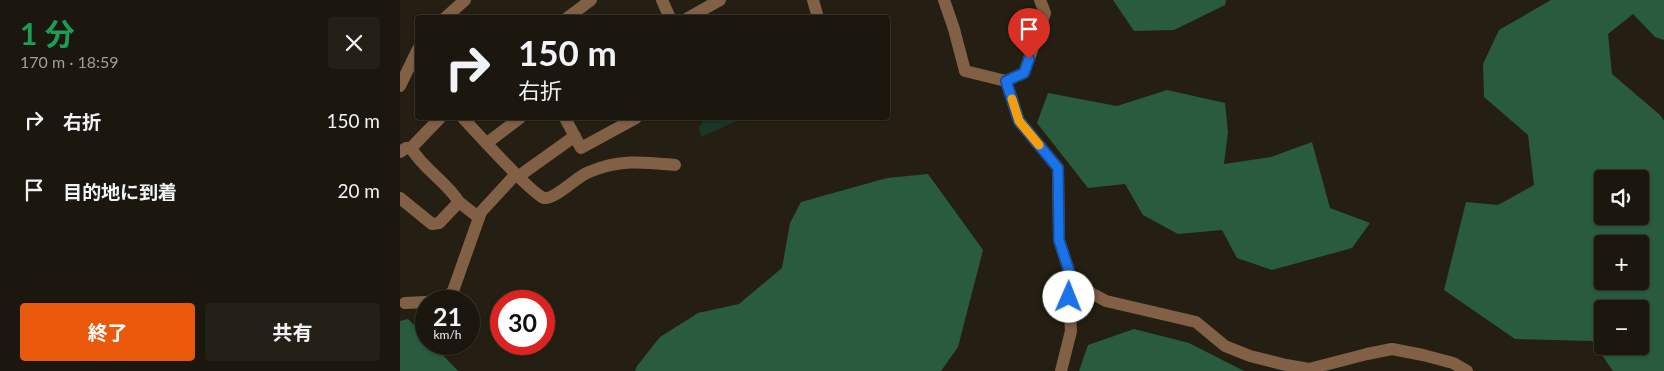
<!DOCTYPE html>
<html lang="ja">
<head>
<meta charset="utf-8">
<style>
	:root { --surface:#1b170e; --page:#242017; --text:#f1f3f6; --muted:#a09f9e; --line:#39362e; --accent:#ea580c }
	body { margin:0; font-family:Lato,"Noto Sans JP",sans-serif; background:var(--page); color:var(--text); height:100vh; display:flex; flex-direction:column; font-size:19px; white-space:nowrap }
	* { box-sizing:border-box; margin:0 }
	p { font-size:16px; color:var(--muted) }
	.icon { flex:none; width:28px; height:28px; fill:none; stroke:currentColor; stroke-width:2; stroke-linecap:round; stroke-linejoin:round }
	.map { position:relative; flex:1; overflow:hidden }
	.side { display:flex; flex-direction:column; background:var(--surface); width:400px }
	.side>* { flex:none }
	.banner { position:absolute; left:15px; top:15px; width:475px; height:105px; border-radius:5px; box-shadow:0 1px 4px #0004,0 0 0 1px var(--line); background:#1b170e; color:var(--text); overflow:hidden }
	.controls { position:absolute; left:1194px; top:170px; display:grid; gap:10px }
	.controls a { display:grid; place-items:center; width:55px; height:55px; border-radius:5px; background:var(--surface); box-shadow:0 1px 4px #0004,0 0 0 1px var(--line); font-size:25px }
	.speed { position:absolute; left:15px; top:290px; display:flex; gap:10px; font-size:25px; font-weight:700; text-align:center }
	.speed>* { display:grid; place-content:center; width:65px; height:65px; border-radius:50%; background:var(--surface); box-shadow:0 1px 4px #0004,0 0 0 1px var(--line); line-height:1 }
	.speed small { font-size:12px; font-weight:400 }
	.speed .limit { border:8px solid #d22; background:#fff; color:#111 }
	.pin { position:absolute; display:grid; place-items:center; width:42px; height:42px; color:#fff; margin:-51px -21px; border-radius:50% 50% 50% 0; rotate:-45deg; box-shadow:0 0 5px #0007 }
	.pin .icon { rotate:45deg }
	.me { position:absolute; width:55px; margin:-28px; rotate:1deg; stroke-linejoin:round; filter:drop-shadow(0 0 4px #0008) }
	.turn { display:flex; align-items:center; gap:18px; height:105px; padding:0 20px; font-size:22px }
	.turn .icon { width:65px; height:65px; stroke-width:2.5 }
	.turn b { display:block; font-size:35px; line-height:42px }
	.round { display:grid; place-items:center; flex:none; width:52px; height:52px; border-radius:5px; background:var(--page) }
	.overview { display:flex; align-items:center; justify-content:space-between; height:85px; padding:0 20px }
	h1 { font-size:30px; font-weight:700; line-height:38px; color:#1e9e55 }
	.button { display:flex; gap:10px; margin-top:auto; padding:10px 20px }
	.button a { flex:1; height:58px; border-radius:5px; background:var(--accent); color:#fff; font-size:20px; font-weight:700; line-height:58px; text-align:center }
	.button a+a { background:var(--page); color:var(--text) }
	ul { padding:0; list-style:none }
	li { display:flex; align-items:center; gap:15px; height:70px; padding:0 20px }
	li div { flex:1 }
	li b { display:block; font-size:19px }
	li em { font-style:normal }
	main { display:flex; flex:1; min-height:0 }
	.map>svg:first-child { display:block }
	.green { fill:#1a3626 }
	.forest { fill:#295b3f; fill-rule:evenodd }
	.lines { fill:none; stroke-linecap:round; stroke-linejoin:round }
	.minor { stroke:#826046; stroke-width:12 }
	.route-casing { stroke:#114b97; stroke-width:12 }
	.route { stroke:#1a73e8; stroke-width:9 }
	.slow { stroke:#f59e0b; stroke-width:9 }
</style>
</head>
<body>
<main>
<section class="side">
<div class="overview"><div><h1>1 分</h1><p>170 m · 18:59</p></div><a class="round"><svg class="icon" aria-label="close" viewBox="0 0 24 24"><path d="M6 6l12 12M18 6L6 18"/></svg></a></div>
<ul>
<li><svg class="icon" aria-label="right" viewBox="0 0 24 24"><path d="M7 20v-9h11M14 6l5 5-5 5"/></svg><div><b>右折</b></div><em>150 m</em></li>
<li><svg class="icon" aria-label="arrive" viewBox="0 0 24 24"><path d="M6 21V4h12l-3 4 3 4H6"/></svg><div><b>目的地に到着</b></div><em>20 m</em></li>
</ul>
<div class="button"><a>終了</a><a>共有</a></div>
</section>
<div class="map">
<svg width="1264" height="371" viewBox="0 0 1264 371">
	<rect width="100%" height="100%" fill="#241f12"/>
	<path class="green" d="M 306,118 L 343,118 L 301,137 C 298,128 299,124 306,118 Z"/>
	<path class="forest" d="M 713,0 L 826,0 L 825,5 L 774,30 L 734,31 Z
		M 1151,0 L 1264,0 L 1264,40 L 1255,37 L 1233,14 L 1208,34 L 1212,74 L 1260,115 L 1264,121 L 1264,371 L 1213,371 L 1192,341 L 1115,339 L 1044,290 L 1066,202 L 1098,205 L 1134,185 L 1128,135 L 1084,97 L 1083,64 L 1099,30 ZM 1202,179 L 1240,179 L 1240,216 L 1202,216 ZM 1202,244 L 1240,244 L 1240,281 L 1202,281 ZM 1202,309 L 1240,309 L 1240,346 L 1202,346 Z
		M 767,90 L 825,103 L 828,132 L 824,164 L 871,157 L 912,142 L 930,208 L 970,223 L 952,248 L 872,270 L 837,258 L 822,230 L 778,234 L 743,215 L 725,184 L 688,188 L 637,123 L 648,93 L 717,106 Z
		M 528,174 L 583,250 L 558,347 L 541,371 L 235,371 L 237,366 L 260,337 L 298,313 L 339,304 L 382,268 L 390,223 L 401,202 L 487,178 Z
		M 8,319 L 26,337 L 26,344 L 32,344 L 58,371 L 0,371 L 0,321 Z
		M 734,329 L 789,343 L 844,371 L 679,371 L 688,345 Z"/>
	<g class="lines">
		<path class="minor" d="M 262,0 L 270,18
			M 413,0 L 418,18
			M 544,0 L 554,29 L 565,71 L 606,81 L 624,73 L 645,13 L 640,0
			M 45,18 L 65,0
			M 167,18 L 191,0
			M 288,18 L 320,0
			M 606,81 L 619,121 L 658,168 L 659,240 L 671,277 L 669,297 L 671,331 L 661,371
			M 0,86 L 18,49
			M 63,118 C 74,130 133,195 144,198 C 155,200 177,176 189,172 C 220,159 243,162 275,165
			M 165,118 L 181,148 L 236,118
			M 87,143 L 120,118
			M 0,152 L 6,148 L 11,148 L 40,118
			M 119,176 L 175,136
			M 0,198 L 32,224 L 39,223 L 59,202 C 46,181 23,169 11,148
			M 59,202 L 78,217
			M 671,277 L 691,293 L 706,301 L 796,322 L 825,346 L 850,356 L 886,365 L 909,369 L 967,354 L 992,349 L 1023,355 L 1053,363 L 1067,371
			M 33,301 L 48,296 L 53,291 L 81,212 L 116,174
			M 5,303 L 26,302"/>
	</g>
	<g class="lines">
		<g class="route-casing">
			<path id="route" d="M 629,59 L 624,73 L 606,81 L 619,121 L 658,168 L 659,240 L 671,277 L 669,297"/>
		</g>
		<use href="#route" class="route"/>
		<path class="slow" d="M 612,99 L 619,121 L 639,145"/>
	</g>
</svg>
<div class="controls">
<a><svg class="icon" aria-label="sound" viewBox="0 0 24 24"><path d="M4 9h4l5-4v14l-5-4H4zM17 9q2 3 0 6"/></svg></a>
<a>+</a>
<a>−</a>
</div>
<div class="speed"><div>21<small>km/h</small></div><div class="limit">30</div></div>
<div class="pin" style="left:629px;top:59px;background:#d93025"><svg class="icon" aria-label="arrive" viewBox="0 0 24 24"><path d="M6 21V4h12l-3 4 3 4H6"/></svg></div>
<svg class="me" style="left:669px;top:297px" viewBox="-20 -20 40 40"><circle r="19" fill="#fff"/><path d="M0-13L10 11 0 6-10 11z" fill="#1a73e8"/></svg>
<div class="banner">
<div class="turn"><svg class="icon" aria-label="right" viewBox="0 0 24 24"><path d="M7 20v-9h11M14 6l5 5-5 5"/></svg><div><b>150 m</b>右折</div></div>
</div>
</div>
</main>
</body>
</html>
